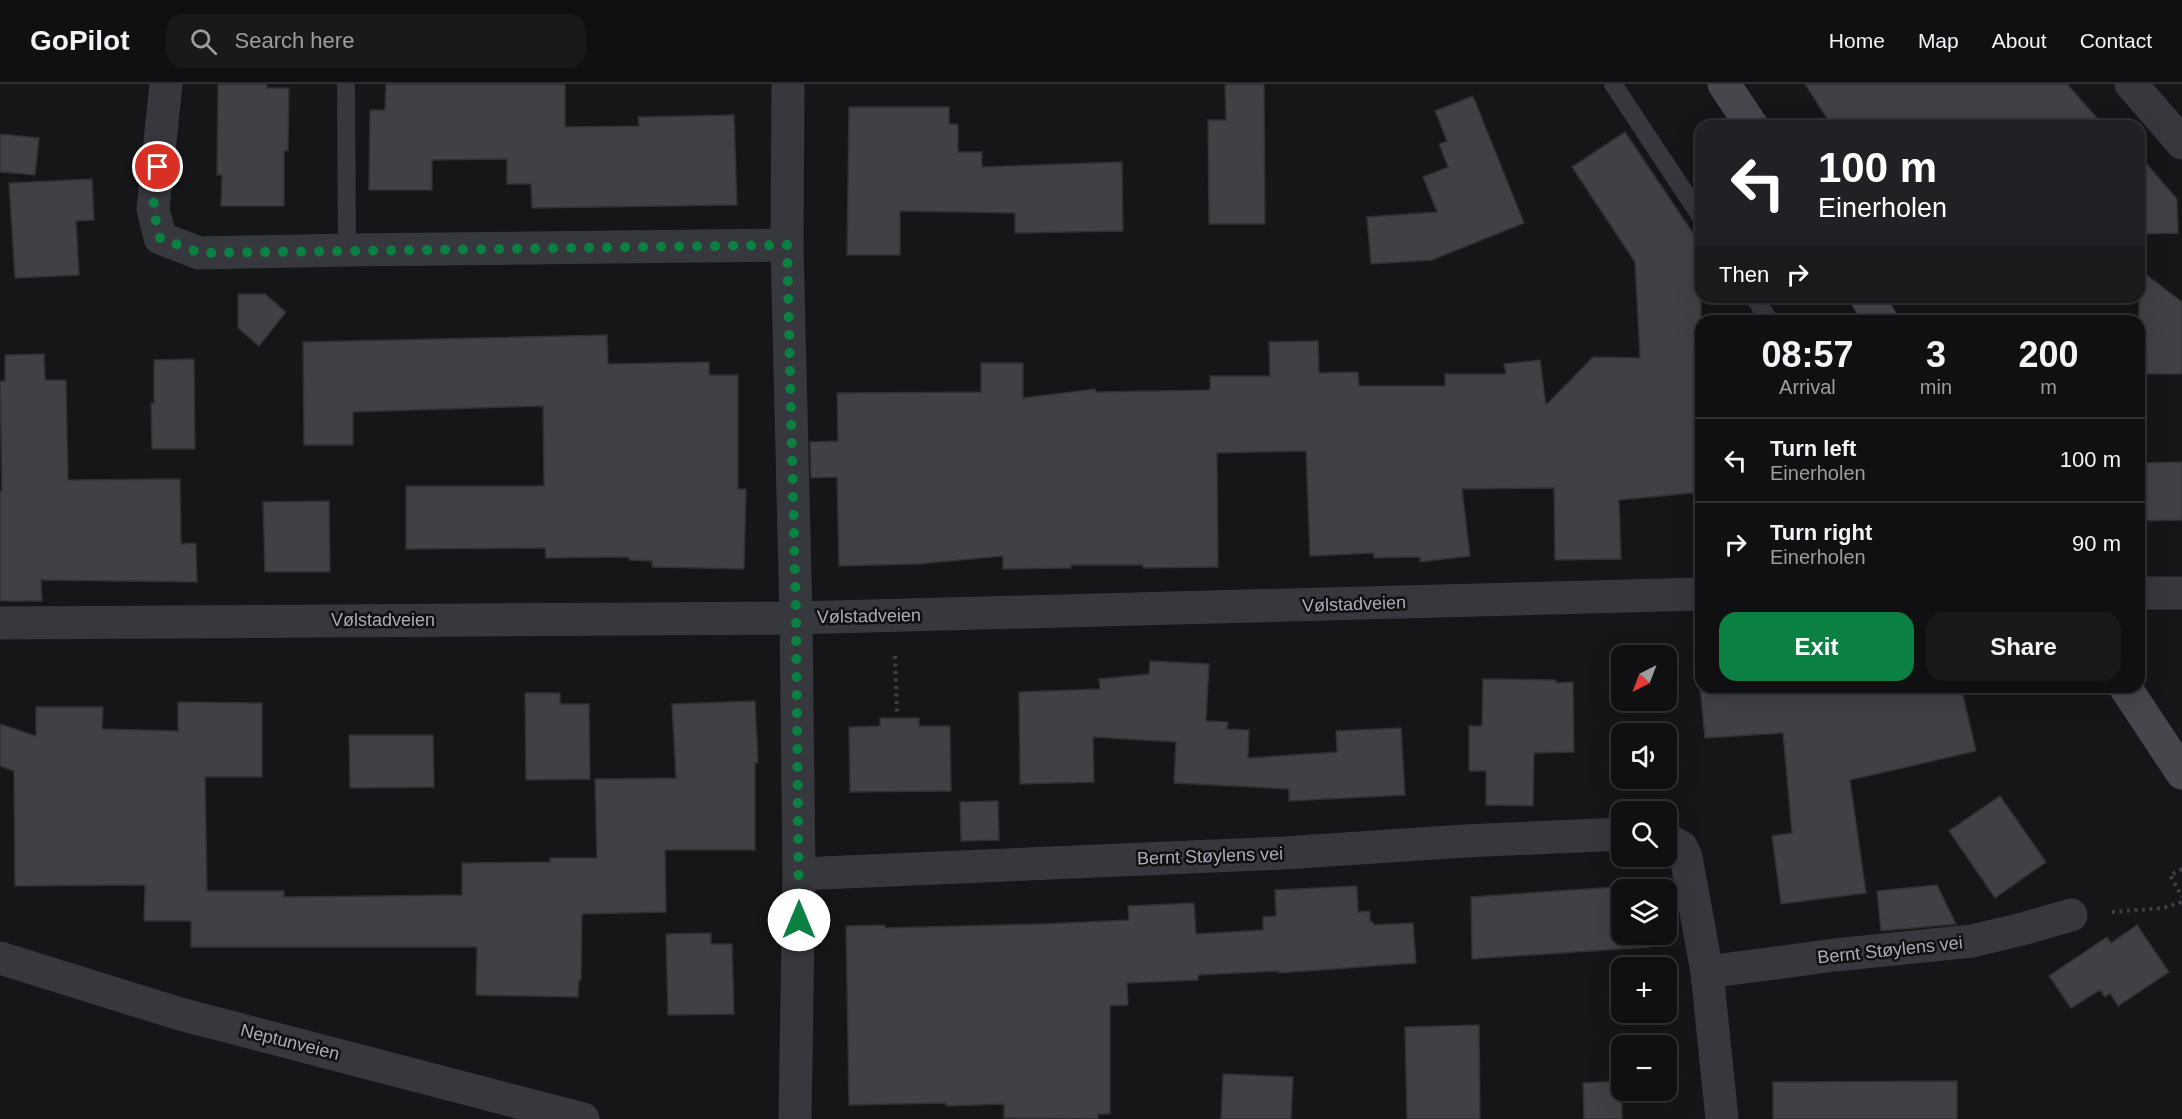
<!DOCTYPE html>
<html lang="en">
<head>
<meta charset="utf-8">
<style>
	:root { --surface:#101012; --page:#19191b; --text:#f1f3f6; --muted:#9c9d9f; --line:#303032; --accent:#0b8043 }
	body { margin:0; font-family:Helvetica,sans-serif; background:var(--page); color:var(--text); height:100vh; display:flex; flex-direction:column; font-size:22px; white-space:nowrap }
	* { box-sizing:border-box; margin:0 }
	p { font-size:20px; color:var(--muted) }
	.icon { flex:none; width:33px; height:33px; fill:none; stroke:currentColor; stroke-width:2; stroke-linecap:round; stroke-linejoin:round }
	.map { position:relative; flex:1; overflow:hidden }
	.sheet { position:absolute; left:1695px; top:231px; width:450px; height:378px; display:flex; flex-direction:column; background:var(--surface); border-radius:18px; box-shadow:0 6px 24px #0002,0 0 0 2px var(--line) }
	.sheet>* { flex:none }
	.guide { position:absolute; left:1695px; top:36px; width:450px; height:183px; border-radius:18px; box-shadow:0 6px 24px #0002,0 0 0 2px var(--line); background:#202124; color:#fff; overflow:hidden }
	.needle { width:39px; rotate:222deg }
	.fabs { position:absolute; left:1611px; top:561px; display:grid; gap:12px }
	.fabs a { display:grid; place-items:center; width:66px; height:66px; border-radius:12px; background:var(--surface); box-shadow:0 6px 24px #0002,0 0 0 2px var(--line); font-size:30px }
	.pin { position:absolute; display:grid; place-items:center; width:51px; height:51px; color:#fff; margin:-26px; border:3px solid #fff; border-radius:50%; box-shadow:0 2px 6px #0007 }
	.me { position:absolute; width:66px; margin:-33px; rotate:0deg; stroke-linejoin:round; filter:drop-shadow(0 0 4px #0008) }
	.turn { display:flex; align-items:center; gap:21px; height:126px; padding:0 24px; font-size:27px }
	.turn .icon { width:78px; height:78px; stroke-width:2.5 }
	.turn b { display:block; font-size:42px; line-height:51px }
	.then { display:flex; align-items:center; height:57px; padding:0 24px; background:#0003; gap:12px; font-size:22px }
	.eta { display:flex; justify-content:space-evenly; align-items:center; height:102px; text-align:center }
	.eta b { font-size:36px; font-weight:800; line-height:42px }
	.primary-button { display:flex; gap:12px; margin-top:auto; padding:12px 24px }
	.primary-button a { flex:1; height:69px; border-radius:18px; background:var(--accent); color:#fff; font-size:24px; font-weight:800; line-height:69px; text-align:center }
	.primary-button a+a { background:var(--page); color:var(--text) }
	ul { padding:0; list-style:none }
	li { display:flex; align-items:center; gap:18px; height:84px; padding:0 24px; border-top:2px solid var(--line) }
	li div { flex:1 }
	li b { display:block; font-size:22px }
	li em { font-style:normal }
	header { display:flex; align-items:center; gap:36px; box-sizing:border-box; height:84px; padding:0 30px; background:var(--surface); border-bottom:2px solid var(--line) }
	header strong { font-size:28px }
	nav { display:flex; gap:33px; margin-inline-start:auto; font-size:21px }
	.search { width:420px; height:54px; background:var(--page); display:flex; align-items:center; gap:15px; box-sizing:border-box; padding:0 21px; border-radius:18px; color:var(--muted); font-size:22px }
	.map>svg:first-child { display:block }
	.building { fill:#404145; stroke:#303034; stroke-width:1.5 }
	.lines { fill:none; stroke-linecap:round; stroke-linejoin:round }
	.path { stroke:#3d3f44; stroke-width:4; stroke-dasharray:3 4.5; stroke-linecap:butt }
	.lane { stroke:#37383d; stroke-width:18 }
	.street { stroke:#37383d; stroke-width:33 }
	.secondary { stroke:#45474d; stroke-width:33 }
	.route { stroke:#0b8043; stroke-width:10; stroke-dasharray:0 18 }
	.labels { text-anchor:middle; stroke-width:5; stroke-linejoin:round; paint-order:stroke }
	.street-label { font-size:18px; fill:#a8adb8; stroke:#111113 }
</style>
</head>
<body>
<header>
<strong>GoPilot</strong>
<div class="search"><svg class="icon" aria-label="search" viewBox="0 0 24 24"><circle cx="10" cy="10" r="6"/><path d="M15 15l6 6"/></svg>Search here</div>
<nav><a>Home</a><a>Map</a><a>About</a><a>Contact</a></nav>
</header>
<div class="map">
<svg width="2182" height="1035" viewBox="0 0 2182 1035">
	<rect width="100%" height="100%" fill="#161618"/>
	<path class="building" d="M 218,0 L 267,0 L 267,4 L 289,4 L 288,67 L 284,67 L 284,122 L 221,122 L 222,91 L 217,91 Z
		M 386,0 L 565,0 L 565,43 L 639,42 L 638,33 L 734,31 L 737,121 L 532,124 L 531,100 L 507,100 L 507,75 L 432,76 L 432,106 L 369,106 L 370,26 L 385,26 Z
		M 1225,0 L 1264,0 L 1265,140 L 1209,140 L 1208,36 L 1226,36 Z
		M 1805,0 L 2067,0 L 2104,42 L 1832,42 Z
		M 1473,12 L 1524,139 L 1432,176 L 1371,180 L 1367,133 L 1437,128 L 1423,93 L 1448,83 L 1439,60 L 1447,57 L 1435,27 Z
		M 849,23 L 949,23 L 949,40 L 958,40 L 958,68 L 982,68 L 982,83 L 1122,78 L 1123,147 L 1015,149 L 1015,129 L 900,127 L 900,171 L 847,171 Z
		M 1625,48 L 1701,161 L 1701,408 L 1619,416 L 1621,475 L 1555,476 L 1554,404 L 1462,405 L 1470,472 L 1420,478 L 1420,473 L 1374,474 L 1374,469 L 1310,472 L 1306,367 L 1217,369 L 1218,483 L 1143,484 L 1143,481 L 1071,481 L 1071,484 L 1003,485 L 1003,472 L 918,480 L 839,482 L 837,393 L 811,394 L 810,358 L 838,357 L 837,309 L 981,308 L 981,279 L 1023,279 L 1023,314 L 1095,305 L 1096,308 L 1210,306 L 1210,292 L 1270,292 L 1269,258 L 1318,257 L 1319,289 L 1358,288 L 1359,302 L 1445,302 L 1445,290 L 1506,290 L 1504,280 L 1540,276 L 1546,321 L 1593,273 L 1640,274 L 1635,178 L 1572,83 Z
		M 0,50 L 39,54 L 35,91 L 0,88 Z
		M 2139,71 L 2177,115 L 2178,149 L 2139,150 Z
		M 92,95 L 94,136 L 76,137 L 79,191 L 15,194 L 9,99 Z
		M 2139,185 L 2182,218 L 2182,290 L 2139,290 Z
		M 238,210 L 265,210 L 286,228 L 259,262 L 238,244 Z
		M 607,251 L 608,280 L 709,278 L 709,291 L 738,291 L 738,405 L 746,405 L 744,485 L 652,483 L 652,477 L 629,476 L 629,473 L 546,474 L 545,464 L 406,465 L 406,402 L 544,402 L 543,322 L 353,328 L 353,361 L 304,361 L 303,258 Z
		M 44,270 L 45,296 L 66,296 L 68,396 L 180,395 L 181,460 L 196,459 L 197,498 L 41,496 L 42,517 L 0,517 L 0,407 L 2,407 L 0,297 L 5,297 L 5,271 Z
		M 194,275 L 195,365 L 152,365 L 151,319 L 154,319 L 154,276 Z
		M 2182,378 L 2182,436 L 2139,437 L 2139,379 Z
		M 329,417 L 330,488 L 265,488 L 263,418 Z
		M 1150,577 L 1209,580 L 1206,637 L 1228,638 L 1227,645 L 1249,646 L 1248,674 L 1337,668 L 1336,647 L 1401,644 L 1405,711 L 1289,717 L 1289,705 L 1174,699 L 1176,658 L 1093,653 L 1094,698 L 1020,700 L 1019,608 L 1100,605 L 1099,595 L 1149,590 Z
		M 1483,595 L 1556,596 L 1556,599 L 1573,598 L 1574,668 L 1534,669 L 1533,722 L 1486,721 L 1486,687 L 1469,687 L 1469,642 L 1482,642 Z
		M 1700,603 L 1961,603 L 1976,667 L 1850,696 L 1866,809 L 1781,820 L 1772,752 L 1792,749 L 1783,649 L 1705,654 Z
		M 525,609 L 560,609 L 560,620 L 589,620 L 590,695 L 526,696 Z
		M 755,617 L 758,679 L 755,679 L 755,766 L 665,766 L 666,828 L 582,830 L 581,896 L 579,896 L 578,913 L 476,911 L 477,863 L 191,863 L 191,837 L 144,837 L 145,801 L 15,802 L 14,687 L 0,682 L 0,640 L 36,652 L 36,623 L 103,623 L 102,645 L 178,647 L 178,618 L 262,619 L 262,693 L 205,693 L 207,807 L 284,807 L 284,813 L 462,811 L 462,779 L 550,778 L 550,774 L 597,774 L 595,695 L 676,694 L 672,620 Z
		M 880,634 L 919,634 L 919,642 L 950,642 L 951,707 L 850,708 L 849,643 L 880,642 Z
		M 349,651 L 433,651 L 434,703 L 350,704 Z
		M 2000,712 L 2046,778 L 1995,814 L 1949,747 Z
		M 998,717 L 999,756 L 961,757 L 960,718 Z
		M 1645,801 L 1645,806 L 1622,806 L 1622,850 L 1649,850 L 1650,863 L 1472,875 L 1471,813 Z
		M 1937,801 L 1956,840 L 1881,847 L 1877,807 Z
		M 1357,802 L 1358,828 L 1370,827 L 1370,838 L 1373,838 L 1374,841 L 1413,839 L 1416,879 L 1279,889 L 1279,887 L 1198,891 L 1198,896 L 1127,899 L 1128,921 L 1110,922 L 1110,1030 L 1098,1030 L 1098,1035 L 1004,1034 L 1004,1020 L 946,1022 L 946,1019 L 849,1021 L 846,842 L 885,841 L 885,844 L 1042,840 L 1129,836 L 1128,822 L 1194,819 L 1196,850 L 1263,846 L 1263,833 L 1276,832 L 1275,806 Z
		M 2137,841 L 2169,888 L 2118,922 L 2110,909 L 2105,913 L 2100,906 L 2071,924 L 2049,892 L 2107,853 L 2111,859 Z
		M 711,849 L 711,860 L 732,860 L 734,930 L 668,931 L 666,850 Z
		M 1479,941 L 1480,1035 L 1407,1035 L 1405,943 Z
		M 1223,990 L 1293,993 L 1291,1035 L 1221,1035 Z
		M 1622,997 L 1622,1035 L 1584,1035 L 1583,999 Z
		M 1957,997 L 1957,1035 L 1773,1035 L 1773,998 Z"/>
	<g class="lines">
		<path class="path" d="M 895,572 L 897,629
			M 2182,785 L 2170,791 L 2182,813
			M 2112,828 L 2163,824 L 2182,818"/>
		<path class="lane" d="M 346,0 L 347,166
			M 1613,0 L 1701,133
			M 1754,213 L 1770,237"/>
		<path class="street" d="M 166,0 L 153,125 L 160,154 L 199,169 L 347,166 L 787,161
			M 788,0 L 787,161 L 796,534 L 799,790 L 795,1035
			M 2131,0 L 2182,59
			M 2139,509 L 2182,509
			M 0,539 L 796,534 L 1701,510
			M 1666,755 L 1681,763 L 1686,773 L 1707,888 L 1722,1035
			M 799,790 L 1284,769 L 1465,757 L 1622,750
			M 0,874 L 180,930 L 583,1035
			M 1707,888 L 1835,871 L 1972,857 L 2022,845 L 2071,831"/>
		<path class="secondary" d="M 1724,0 L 1752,42
			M 1866,213 L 1882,237
			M 2125,603 L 2182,689"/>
	</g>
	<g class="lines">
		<path class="route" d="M 158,83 L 153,125 L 160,154 L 200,169 L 787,161 L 796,534 L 799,836"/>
	</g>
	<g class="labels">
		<g class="street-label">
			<text transform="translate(1354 520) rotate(-2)" y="6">Vølstadveien</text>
			<text transform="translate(869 532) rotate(-1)" y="6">Vølstadveien</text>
			<text x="383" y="542">Vølstadveien</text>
			<text transform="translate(1210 772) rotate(-2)" y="6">Bernt Støylens vei</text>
			<text transform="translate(1890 866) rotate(-6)" y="6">Bernt Støylens vei</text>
			<text transform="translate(290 958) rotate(14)" y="6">Neptunveien</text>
		</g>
	</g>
</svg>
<div class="fabs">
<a><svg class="needle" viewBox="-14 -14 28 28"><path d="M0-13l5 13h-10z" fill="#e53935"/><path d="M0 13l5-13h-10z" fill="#9c9d9f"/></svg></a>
<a><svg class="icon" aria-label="sound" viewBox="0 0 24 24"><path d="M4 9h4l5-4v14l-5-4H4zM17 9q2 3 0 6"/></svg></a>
<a><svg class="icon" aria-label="search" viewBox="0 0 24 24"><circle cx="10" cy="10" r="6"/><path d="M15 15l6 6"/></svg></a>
<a><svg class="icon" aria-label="layers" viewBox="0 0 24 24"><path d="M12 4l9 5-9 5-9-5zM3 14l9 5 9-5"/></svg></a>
<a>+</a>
<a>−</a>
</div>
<div class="pin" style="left:158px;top:83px;background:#d93025"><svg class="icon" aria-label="arrive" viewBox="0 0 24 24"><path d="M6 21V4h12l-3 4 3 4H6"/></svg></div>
<svg class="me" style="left:799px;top:836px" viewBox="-20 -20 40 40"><circle r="19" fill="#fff"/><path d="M0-13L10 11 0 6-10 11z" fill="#0b8043"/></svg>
<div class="guide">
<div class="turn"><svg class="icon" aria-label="left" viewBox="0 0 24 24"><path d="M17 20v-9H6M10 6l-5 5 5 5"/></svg><div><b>100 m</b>Einerholen</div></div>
<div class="then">Then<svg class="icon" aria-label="right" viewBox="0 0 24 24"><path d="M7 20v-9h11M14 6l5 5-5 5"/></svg></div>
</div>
<section class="sheet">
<div class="eta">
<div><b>08:57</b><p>Arrival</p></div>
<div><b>3</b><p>min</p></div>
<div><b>200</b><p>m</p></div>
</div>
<ul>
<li><svg class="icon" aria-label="left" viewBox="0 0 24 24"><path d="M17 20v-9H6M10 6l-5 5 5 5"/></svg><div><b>Turn left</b><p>Einerholen</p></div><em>100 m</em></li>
<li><svg class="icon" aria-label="right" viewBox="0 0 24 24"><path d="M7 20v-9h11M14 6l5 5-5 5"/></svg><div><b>Turn right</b><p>Einerholen</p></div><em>90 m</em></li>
</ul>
<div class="primary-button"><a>Exit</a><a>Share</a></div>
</section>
</div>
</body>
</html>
